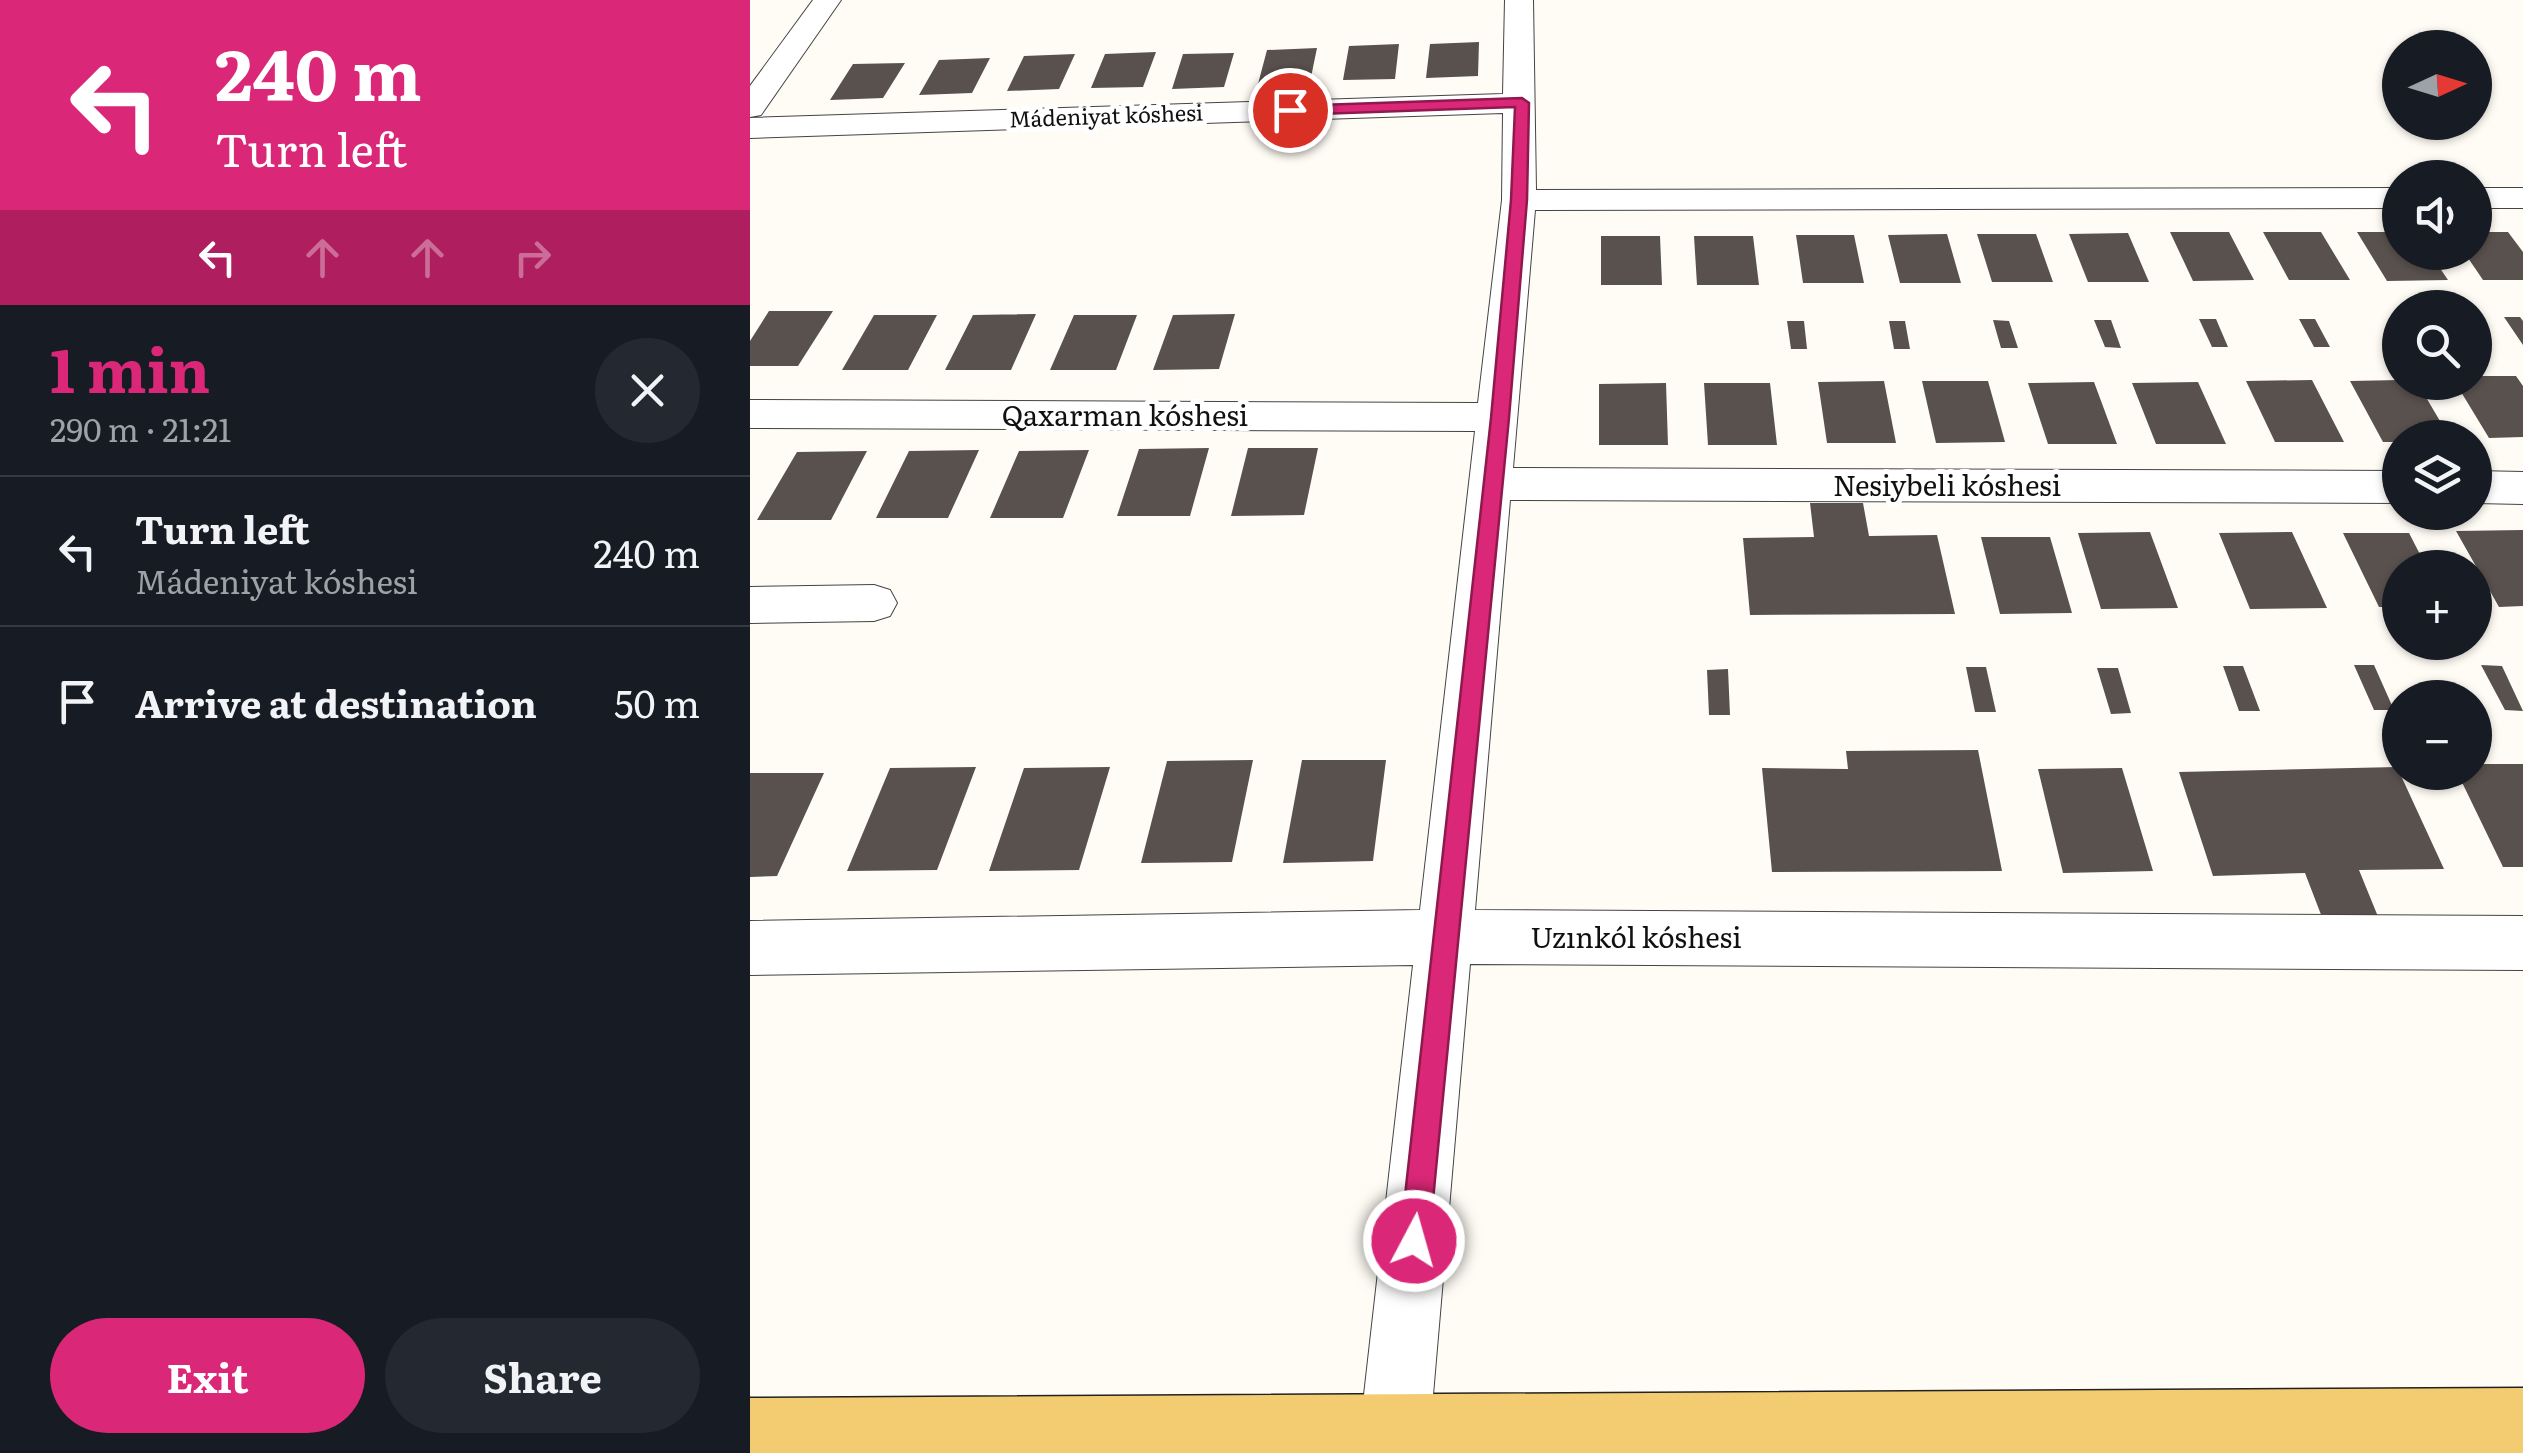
<!DOCTYPE html>
<html lang="en">
<head>
<meta charset="utf-8">
<style>
	:root { --surface:#171b24; --page:#242831; --text:#f1f3f6; --muted:#9ea1a6; --line:#363941; --accent:#db2777 }
	body { margin:0; font-family:Literata,serif; background:var(--page); color:var(--text); height:100vh; display:flex; flex-direction:column; font-size:38px; white-space:nowrap }
	* { box-sizing:border-box; margin:0 }
	p { font-size:32px; color:var(--muted) }
	.icon { flex:none; width:55px; height:55px; fill:none; stroke:currentColor; stroke-width:2; stroke-linecap:round; stroke-linejoin:round }
	.map { position:relative; flex:1; overflow:hidden }
	.panel { display:flex; flex-direction:column; background:var(--surface); width:750px }
	.panel>* { flex:none }
	.guide { background:#db2777; color:#fff; overflow:hidden }
	.needle { width:65px; rotate:86deg }
	.controls { position:absolute; left:1632px; top:30px; display:grid; gap:20px }
	.controls a { display:grid; place-items:center; width:110px; height:110px; border-radius:50%; background:var(--surface); box-shadow:0 2px 8px #0004; font-size:50px }
	.pin { position:absolute; display:grid; place-items:center; width:85px; height:85px; color:#fff; margin:-42px; border:5px solid #fff; border-radius:50%; box-shadow:0 2px 10px #0007 }
	.me { position:absolute; width:110px; margin:-55px; rotate:6deg; stroke-linejoin:round; filter:drop-shadow(0 0 8px #0008) }
	.turn { display:flex; align-items:center; gap:35px; height:210px; padding:0 50px; font-size:45px }
	.turn .icon { width:130px; height:130px; stroke-width:2.5 }
	.turn b { display:block; font-size:70px; line-height:85px }
	.lanes { display:flex; align-items:center; height:95px; padding:0 50px; background:#0003; justify-content:center; gap:50px; direction:ltr }
	.lanes .off { opacity:.35 }
	.round { display:grid; place-items:center; flex:none; width:105px; height:105px; border-radius:52px; background:var(--page) }
	.overview { display:flex; align-items:center; justify-content:space-between; height:170px; padding:0 50px }
	h1 { font-size:60px; font-weight:700; line-height:75px; color:var(--accent) }
	.cta { display:flex; gap:20px; margin-top:auto; padding:20px 50px }
	.cta a { flex:1; height:115px; border-radius:60px; background:var(--accent); color:#fff; font-size:40px; font-weight:700; line-height:115px; text-align:center }
	.cta a+a { background:var(--page); color:var(--text) }
	ul { padding:0; list-style:none }
	li { display:flex; align-items:center; gap:30px; height:150px; padding:0 50px; border-top:2px solid var(--line) }
	li div { flex:1 }
	li b { display:block; font-size:38px }
	li em { font-style:normal }
	main { display:flex; flex:1; min-height:0 }
	.map>svg:first-child { display:block }
	.building { fill:#59514d }
	.lines { fill:none; stroke-linecap:round; stroke-linejoin:round }
	.minor-casing { stroke:#444; stroke-width:2 }
	.major-casing { stroke:#222; stroke-width:3 }
	.minor { fill:#fff; fill-rule:evenodd }
	.major { fill:#f3cb70; fill-rule:evenodd }
	.route { fill:#db2777; stroke:#8e194d; stroke-width:2.5 }
	.labels { text-anchor:middle; stroke-width:10; stroke-linejoin:round; paint-order:stroke }
	.far-street-label { font-size:22px; fill:#111; stroke:#fff }
	.street-label { font-size:28px; fill:#111; stroke:#fff }
</style>
</head>
<body>
<main>
<section class="panel">
<div class="guide">
<div class="turn"><svg class="icon" aria-label="left" viewBox="0 0 24 24"><path d="M17 20v-9H6M10 6l-5 5 5 5"/></svg><div><b>240 m</b>Turn left</div></div>
<div class="lanes"><svg class="icon" aria-label="left" viewBox="0 0 24 24"><path d="M17 20v-9H6M10 6l-5 5 5 5"/></svg><svg class="icon off" aria-label="ahead" viewBox="0 0 24 24"><path d="M12 20V5M6 11l6-6 6 6"/></svg><svg class="icon off" aria-label="ahead" viewBox="0 0 24 24"><path d="M12 20V5M6 11l6-6 6 6"/></svg><svg class="icon off" aria-label="right" viewBox="0 0 24 24"><path d="M7 20v-9h11M14 6l5 5-5 5"/></svg></div>
</div>
<div class="overview"><div><h1>1 min</h1><p>290 m · 21:21</p></div><a class="round"><svg class="icon" aria-label="close" viewBox="0 0 24 24"><path d="M6 6l12 12M18 6L6 18"/></svg></a></div>
<ul>
<li><svg class="icon" aria-label="left" viewBox="0 0 24 24"><path d="M17 20v-9H6M10 6l-5 5 5 5"/></svg><div><b>Turn left</b><p>Mádeniyat kóshesi</p></div><em>240 m</em></li>
<li><svg class="icon" aria-label="arrive" viewBox="0 0 24 24"><path d="M6 21V4h12l-3 4 3 4H6"/></svg><div><b>Arrive at destination</b></div><em>50 m</em></li>
</ul>
<div class="cta"><a>Exit</a><a>Share</a></div>
</section>
<div class="map">
<svg width="1773" height="1453" viewBox="0 0 1773 1453">
	<rect width="100%" height="100%" fill="#fffcf5"/>
	<path class="building" d="M 729,42 L 728,76 L 676,78 L 680,44 Z
		M 649,44 L 645,79 L 593,80 L 599,46 Z
		M 567,48 L 560,82 L 508,84 L 517,50 Z
		M 406,52 L 393,87 L 341,88 L 355,54 Z
		M 484,53 L 474,87 L 422,89 L 433,54 Z
		M 325,54 L 309,89 L 257,91 L 274,56 Z
		M 240,58 L 222,93 L 169,95 L 189,60 Z
		M 155,63 L 133,98 L 80,100 L 103,64 Z
		M 1420,232 L 1479,232 L 1504,280 L 1443,281 Z
		M 1513,232 L 1571,232 L 1600,280 L 1539,280 Z
		M 1607,232 L 1650,232 L 1650,252 L 1679,252 L 1698,280 L 1637,281 Z
		M 1725,232 L 1758,232 L 1773,252 L 1773,280 L 1733,280 L 1714,252 L 1725,252 Z
		M 1378,233 L 1399,282 L 1338,282 L 1319,234 Z
		M 1197,234 L 1211,283 L 1150,283 L 1138,235 Z
		M 1227,234 L 1286,234 L 1303,282 L 1242,282 Z
		M 1046,235 L 1104,235 L 1114,283 L 1053,283 Z
		M 851,236 L 910,236 L 912,285 L 851,285 Z
		M 944,236 L 1003,236 L 1009,285 L 947,285 Z
		M 19,311 L 83,311 L 48,366 L 0,366 L 0,341 Z
		M 286,314 L 261,370 L 195,370 L 223,315 Z
		M 485,314 L 469,369 L 403,370 L 423,315 Z
		M 124,315 L 187,315 L 158,370 L 92,370 Z
		M 324,315 L 387,315 L 366,370 L 300,370 Z
		M 1754,317 L 1770,317 L 1773,321 L 1773,345 Z
		M 1449,319 L 1466,319 L 1478,347 L 1462,347 Z
		M 1549,319 L 1565,319 L 1580,347 L 1564,347 Z
		M 1243,320 L 1259,321 L 1268,348 L 1251,348 Z
		M 1344,320 L 1361,320 L 1371,348 L 1355,347 Z
		M 1037,321 L 1054,321 L 1057,349 L 1041,349 Z
		M 1139,321 L 1155,321 L 1160,349 L 1144,349 Z
		M 1725,376 L 1766,376 L 1773,386 L 1773,437 L 1739,438 L 1705,382 L 1725,382 Z
		M 1562,380 L 1594,442 L 1525,442 L 1496,381 Z
		M 1650,380 L 1667,382 L 1700,438 L 1650,438 L 1650,442 L 1633,442 L 1600,381 Z
		M 1134,381 L 1146,443 L 1077,443 L 1068,382 Z
		M 1172,381 L 1238,381 L 1255,442 L 1186,443 Z
		M 1344,382 L 1367,444 L 1298,444 L 1278,383 Z
		M 1448,382 L 1476,444 L 1406,444 L 1382,383 Z
		M 916,383 L 918,445 L 849,445 L 849,384 Z
		M 954,383 L 1020,383 L 1027,445 L 958,445 Z
		M 459,448 L 440,516 L 367,516 L 389,449 Z
		M 498,448 L 568,448 L 554,515 L 481,516 Z
		M 229,450 L 198,518 L 126,518 L 159,451 Z
		M 339,450 L 313,518 L 240,518 L 269,451 Z
		M 117,451 L 81,520 L 7,520 L 47,452 Z
		M 1060,503 L 1113,503 L 1119,536 L 1187,535 L 1205,614 L 1000,615 L 993,538 L 1064,537 Z
		M 1773,530 L 1773,606 L 1749,607 L 1706,531 Z
		M 1400,532 L 1428,608 L 1351,609 L 1328,533 Z
		M 1542,532 L 1577,608 L 1500,609 L 1469,533 Z
		M 1593,533 L 1659,533 L 1677,568 L 1650,568 L 1650,607 L 1629,607 Z
		M 1231,537 L 1300,537 L 1322,613 L 1250,614 Z
		M 1604,665 L 1624,665 L 1644,710 L 1624,710 Z
		M 1731,665 L 1752,666 L 1773,711 L 1755,710 Z
		M 1473,666 L 1493,666 L 1510,711 L 1489,711 Z
		M 1216,667 L 1236,667 L 1246,712 L 1225,712 Z
		M 1347,668 L 1368,668 L 1381,713 L 1361,714 Z
		M 978,669 L 980,715 L 959,715 L 957,670 Z
		M 1228,750 L 1252,871 L 1022,872 L 1012,768 L 1098,769 L 1096,751 Z
		M 503,760 L 482,862 L 391,863 L 417,761 Z
		M 552,760 L 636,760 L 623,861 L 533,863 Z
		M 1725,764 L 1773,764 L 1773,867 L 1753,867 L 1707,772 L 1725,772 Z
		M 226,767 L 187,870 L 97,871 L 140,768 Z
		M 360,767 L 329,870 L 239,871 L 274,768 Z
		M 1647,767 L 1694,869 L 1609,870 L 1631,924 L 1575,925 L 1555,873 L 1463,876 L 1429,772 Z
		M 1372,768 L 1403,871 L 1313,873 L 1288,769 Z
		M 0,773 L 74,773 L 27,876 L 0,877 Z"/>
	<g class="lines">
		<g class="minor-casing">
			<path id="minor" d="M 63,0 L 91,0 L 11,115 L 0,117 L 0,86 Z
				M 755,0 L 783,0 L 786,190 L 1650,188 L 1650,208 L 785,210 L 763,468 L 1650,471 L 1650,503 L 760,500 L 725,910 L 1773,916 L 1773,970 L 720,964 L 680,1430 L 671,1453 L 619,1453 L 610,1430 L 663,965 L 0,975 L 0,921 L 670,910 L 725,431 L 0,428 L 0,400 L 728,403 L 752,200 L 753,113 L 0,138 L 0,118 L 753,94 Z
				M 1725,188 L 1773,188 L 1773,208 L 1725,208 Z
				M 1725,471 L 1773,472 L 1773,504 L 1725,503 Z
				M 124,585 L 140,590 L 147,603 L 140,616 L 124,621 L 0,623 L 0,587 Z"/>
		</g>
		<g class="major-casing">
			<path id="major" d="M 1773,1388 L 1773,1453 L 0,1453 L 0,1398 Z"/>
		</g>
		<use href="#minor" class="minor"/>
		<use href="#major" class="major"/>
	</g>
	<path class="route" d="M 772,98 L 779,103 L 777,200 L 759,418 L 679,1241 L 675,1251 L 664,1256 L 654,1251 L 650,1241 L 741,418 L 761,200 L 765,107 L 540,115 L 533,110 L 540,106 Z"/>
	<g class="labels">
		<g class="far-street-label">
			<text transform="translate(356 116) rotate(-2)" y="8">Mádeniyat kóshesi</text>
		</g>
		<g class="street-label">
			<text x="375" y="426">Qaxarman kóshesi</text>
			<text x="1197" y="496">Nesiybeli kóshesi</text>
			<text x="886" y="948">Uzınkól kóshesi</text>
		</g>
	</g>
</svg>
<div class="controls">
<a><svg class="needle" viewBox="-14 -14 28 28"><path d="M0-13l5 13h-10z" fill="#e53935"/><path d="M0 13l5-13h-10z" fill="#9ea1a6"/></svg></a>
<a><svg class="icon" aria-label="sound" viewBox="0 0 24 24"><path d="M4 9h4l5-4v14l-5-4H4zM17 9q2 3 0 6"/></svg></a>
<a><svg class="icon" aria-label="search" viewBox="0 0 24 24"><circle cx="10" cy="10" r="6"/><path d="M15 15l6 6"/></svg></a>
<a><svg class="icon" aria-label="layers" viewBox="0 0 24 24"><path d="M12 4l9 5-9 5-9-5zM3 14l9 5 9-5"/></svg></a>
<a>+</a>
<a>−</a>
</div>
<div class="pin" style="left:540px;top:110px;background:#d93025"><svg class="icon" aria-label="arrive" viewBox="0 0 24 24"><path d="M6 21V4h12l-3 4 3 4H6"/></svg></div>
<svg class="me" style="left:664px;top:1241px" viewBox="-20 -20 40 40"><circle r="17" fill="#db2777" stroke="#fff" stroke-width="3"/><path d="M0-11L8 9 0 5-8 9z" fill="#fff"/></svg>
</div>
</main>
</body>
</html>
